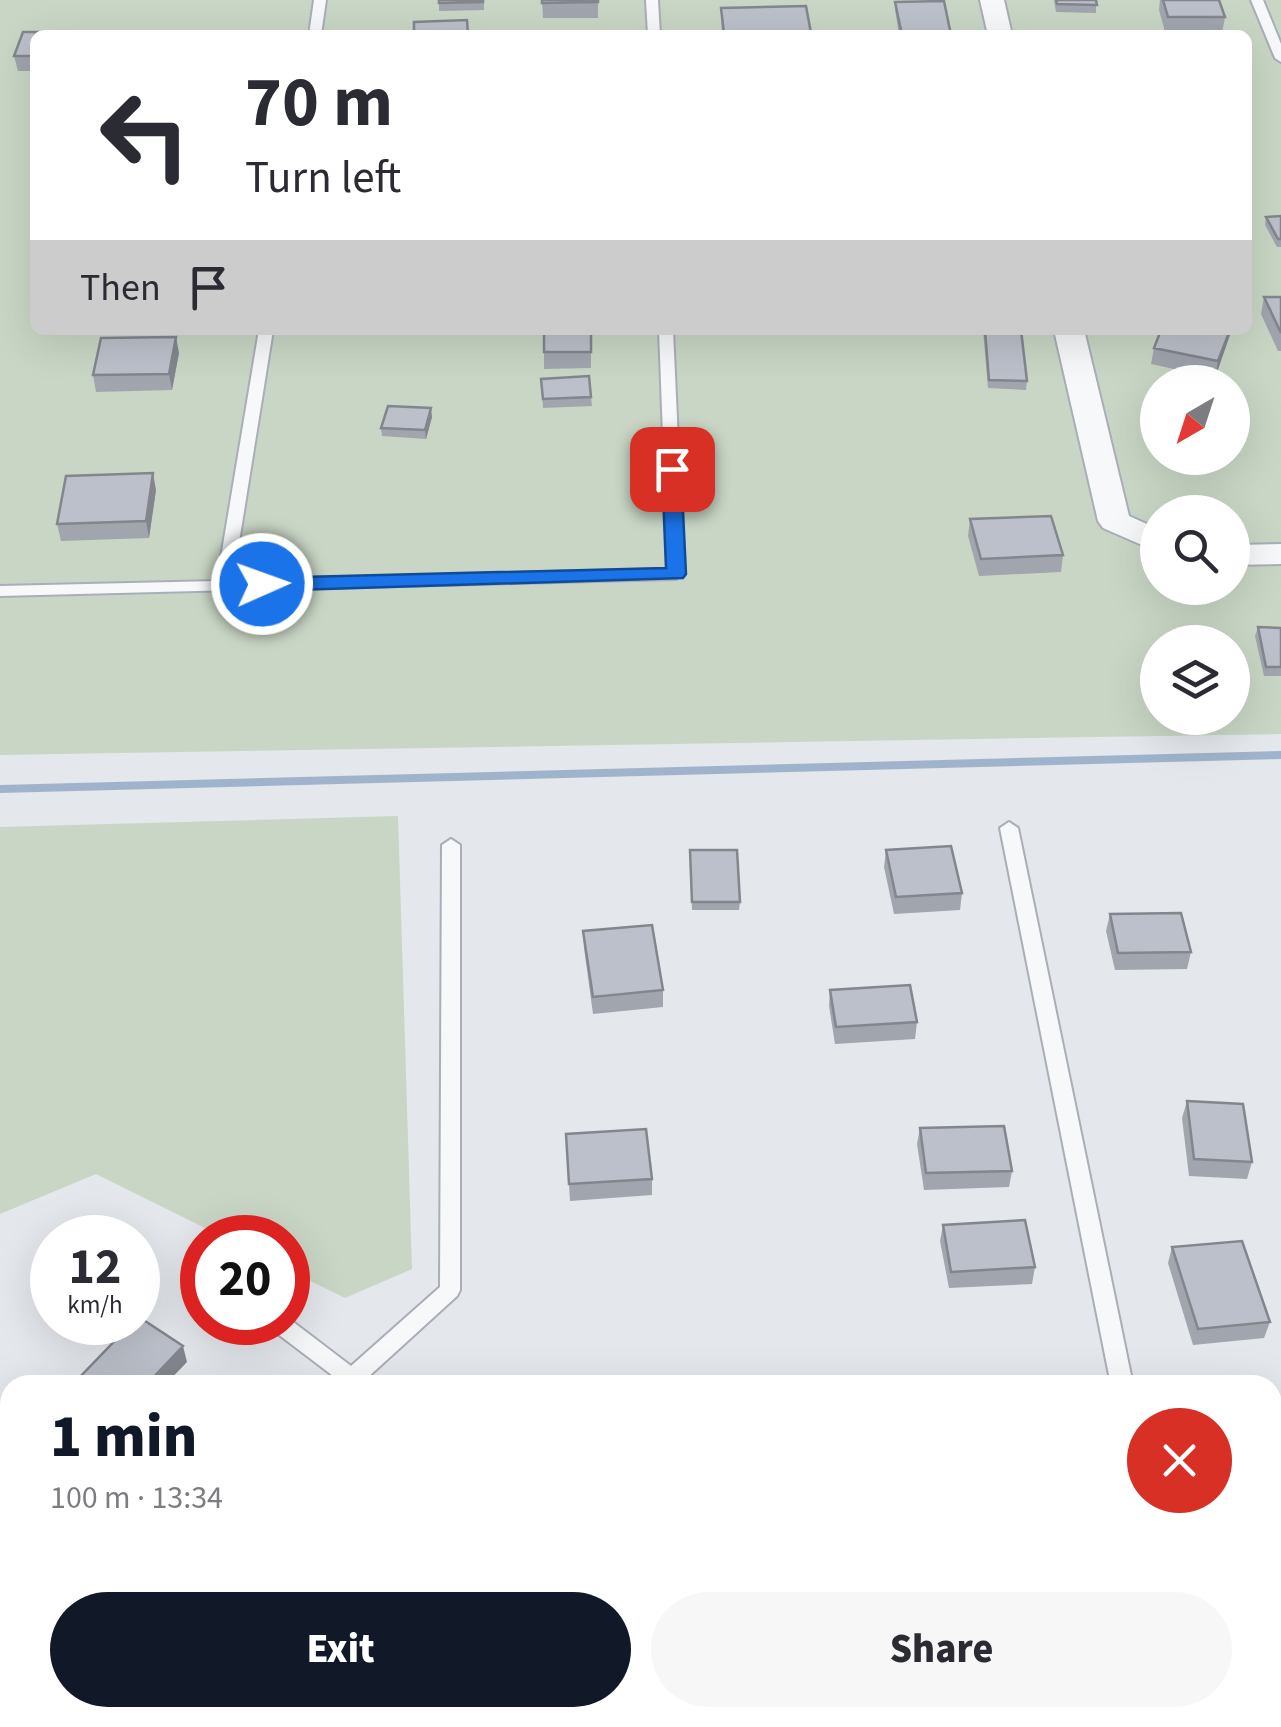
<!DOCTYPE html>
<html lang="en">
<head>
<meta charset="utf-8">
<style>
	:root { --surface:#fff; --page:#f7f7f7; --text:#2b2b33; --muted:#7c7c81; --accent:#111827 }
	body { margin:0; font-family:"Source Sans 3",sans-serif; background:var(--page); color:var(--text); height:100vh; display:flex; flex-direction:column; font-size:38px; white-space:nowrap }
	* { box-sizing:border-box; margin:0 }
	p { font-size:32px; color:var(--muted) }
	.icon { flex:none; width:55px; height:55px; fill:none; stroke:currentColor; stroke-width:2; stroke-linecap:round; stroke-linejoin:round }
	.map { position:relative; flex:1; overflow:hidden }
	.side { position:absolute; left:0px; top:1375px; width:1282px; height:352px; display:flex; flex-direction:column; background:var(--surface); border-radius:30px 30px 0 0; box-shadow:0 10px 40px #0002 }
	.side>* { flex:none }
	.top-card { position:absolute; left:30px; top:30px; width:1222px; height:305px; border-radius:15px; box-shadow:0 10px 40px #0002; background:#fff; color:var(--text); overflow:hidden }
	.needle { width:65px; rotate:219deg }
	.tools { position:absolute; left:1140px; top:365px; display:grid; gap:20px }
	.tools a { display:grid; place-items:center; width:110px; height:110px; border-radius:50%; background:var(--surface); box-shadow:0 10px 40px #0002; font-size:50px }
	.speed { position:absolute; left:30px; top:1215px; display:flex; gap:20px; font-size:50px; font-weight:700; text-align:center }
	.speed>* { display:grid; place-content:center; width:130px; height:130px; border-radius:50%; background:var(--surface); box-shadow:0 10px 40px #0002; line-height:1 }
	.speed small { font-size:25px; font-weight:400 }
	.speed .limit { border:15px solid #d22; background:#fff; color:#111 }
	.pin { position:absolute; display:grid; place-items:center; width:85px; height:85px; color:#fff; margin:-42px; border-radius:20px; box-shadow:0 5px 15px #0006 }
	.me { position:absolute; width:110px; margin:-55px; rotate:88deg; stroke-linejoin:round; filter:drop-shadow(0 0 8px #0008) }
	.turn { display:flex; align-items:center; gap:35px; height:210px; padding:0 50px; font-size:45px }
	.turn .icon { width:130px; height:130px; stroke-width:2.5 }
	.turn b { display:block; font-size:70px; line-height:85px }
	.then { display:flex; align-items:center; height:95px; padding:0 50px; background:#0003; gap:20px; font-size:38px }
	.round { display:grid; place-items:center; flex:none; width:105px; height:105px; border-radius:52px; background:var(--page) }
	.headline { display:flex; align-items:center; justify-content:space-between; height:170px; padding:0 50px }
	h1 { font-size:60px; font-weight:800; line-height:75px; color:var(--accent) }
	.action { display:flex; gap:20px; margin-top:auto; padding:20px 50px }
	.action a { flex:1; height:115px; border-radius:60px; background:var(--accent); color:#fff; font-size:40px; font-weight:800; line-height:115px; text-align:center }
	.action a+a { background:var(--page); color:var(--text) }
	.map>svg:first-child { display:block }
	.green { fill:#c9d6c5; fill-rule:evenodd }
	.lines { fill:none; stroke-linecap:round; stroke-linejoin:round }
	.stream { fill:#9fb4cc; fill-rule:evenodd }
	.lane-casing { stroke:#a9aeb7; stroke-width:4 }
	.street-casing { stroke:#a9aeb7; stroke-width:4 }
	.lane { fill:#f7f8fa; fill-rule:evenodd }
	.street { fill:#f7f8fa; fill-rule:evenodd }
	.wall { fill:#a1a5ae }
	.shaded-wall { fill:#83868d }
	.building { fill:#bbc0ca; stroke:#83868d; stroke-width:2.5 }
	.route { fill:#1a73e8; stroke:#114b97; stroke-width:2.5 }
</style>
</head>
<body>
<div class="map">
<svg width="1281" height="1727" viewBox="0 0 1281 1727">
	<rect width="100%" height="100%" fill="#e4e7ec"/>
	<path class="green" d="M 0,0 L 1281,0 L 1281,734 L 0,755 ZM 35,35 L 1248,35 L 1248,330 L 35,330 ZM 1158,382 L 1232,382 L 1232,458 L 1158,458 ZM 1158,512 L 1232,512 L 1232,588 L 1158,588 ZM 1158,642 L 1232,642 L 1232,718 L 1158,718 Z
		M 398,816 L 412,1269 L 345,1298 L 288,1270 L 288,1238 L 223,1237 L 96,1174 L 0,1214 L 0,827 Z"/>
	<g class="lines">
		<path class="stream" d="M 1281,751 L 1281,759 L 0,793 L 0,785 Z"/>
		<g class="lane-casing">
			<path id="lane" d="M 314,0 L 326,0 L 321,35 L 309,35 Z
				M 646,0 L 658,0 L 660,35 L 648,35 Z
				M 1251,0 L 1263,0 L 1281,44 L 1281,62 L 1275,58 Z
				M 259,330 L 273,330 L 233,580 L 668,569 L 659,330 L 673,330 L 684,574 L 676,579 L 0,596 L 0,586 L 217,581 Z
				M 1009,822 L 1018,828 L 1133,1385 L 1111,1385 L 1000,828 Z
				M 451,839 L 460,845 L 460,1290 L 457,1296 L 367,1378 L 372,1385 L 345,1385 L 270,1328 L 267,1322 L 288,1322 L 288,1318 L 351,1366 L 440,1287 L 442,845 Z
				M 788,1718 L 819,1718 L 825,1727 L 793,1727 Z
				M 1177,1718 L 1201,1718 L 1203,1727 L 1179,1727 Z"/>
		</g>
		<g class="street-casing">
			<path id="street" d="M 980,0 L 1004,0 L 1012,35 L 988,35 Z
				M 1054,330 L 1084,330 L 1129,516 L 1158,529 L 1158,552 L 1103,528 L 1098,521 Z
				M 1281,544 L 1281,564 L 1232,565 L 1232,545 Z"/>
		</g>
		<use href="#lane" class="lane"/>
		<use href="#street" class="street"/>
	</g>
	<path class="wall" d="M 439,0 L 484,0 L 484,10 L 439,11 Z
		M 542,0 L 598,0 L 598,18 L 543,18 Z
		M 1054,0 L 1096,0 L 1096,13 L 1056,12 Z
		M 1160,0 L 1219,0 L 1225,17 L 1222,33 L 1165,32 L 1159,10 Z
		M 895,2 L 951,35 L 899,35 L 895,9 Z
		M 806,6 L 811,35 L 722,35 L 721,8 Z
		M 23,32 L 67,32 L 68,35 L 35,35 L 35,71 L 18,71 L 14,56 Z
		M 1281,216 L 1281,247 L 1277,247 L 1265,225 L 1266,217 Z
		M 1264,297 L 1281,297 L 1281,351 L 1278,351 L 1261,314 Z
		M 591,330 L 591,368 L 544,369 L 544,352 Z
		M 983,330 L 1021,330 L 1027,381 L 1026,390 L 988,388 Z
		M 1161,330 L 1231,330 L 1215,378 L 1151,364 L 1154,348 Z
		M 179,353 L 172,390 L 96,392 L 93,375 Z
		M 541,379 L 591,397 L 592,406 L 543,408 Z
		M 432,417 L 426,439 L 382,436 L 381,428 Z
		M 156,490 L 149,538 L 61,541 L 57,524 Z
		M 970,519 L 1063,555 L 1061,572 L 979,576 L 968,536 Z
		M 1258,627 L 1281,628 L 1281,676 L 1264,676 L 1255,636 Z
		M 690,850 L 740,902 L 739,910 L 692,910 Z
		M 886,850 L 962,893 L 960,910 L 894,914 L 884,867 Z
		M 1110,914 L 1191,952 L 1187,969 L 1115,970 L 1106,931 Z
		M 583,931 L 663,990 L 663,1007 L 593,1014 L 584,948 Z
		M 830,990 L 917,1022 L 915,1039 L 835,1044 L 829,1006 Z
		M 1187,1101 L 1252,1162 L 1247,1179 L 1189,1176 L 1182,1118 Z
		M 920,1128 L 1012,1171 L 1009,1187 L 924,1190 L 917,1144 Z
		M 566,1134 L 652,1179 L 652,1195 L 570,1201 Z
		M 943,1225 L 1035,1267 L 1032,1284 L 949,1288 L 940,1241 Z
		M 1172,1247 L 1270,1322 L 1264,1338 L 1193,1345 L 1168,1263 Z"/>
	<path class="shaded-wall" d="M 1230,330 L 1231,330 L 1230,335 L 1215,378 L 1218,361 Z
		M 176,337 L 179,353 L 172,390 L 169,374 Z
		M 431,408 L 432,417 L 426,439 L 425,430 Z
		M 153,473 L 156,490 L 149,538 L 146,521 Z
		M 183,1346 L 187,1362 L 165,1385 L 146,1385 Z"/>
	<path class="building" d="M 439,0 L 483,0 L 483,2 L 439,3 Z
		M 542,0 L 598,0 L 598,2 L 542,3 Z
		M 1056,0 L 1096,0 L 1097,5 L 1057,4 Z
		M 1163,0 L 1219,0 L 1225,17 L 1168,17 Z
		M 944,1 L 951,35 L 902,35 L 895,2 Z
		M 806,6 L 811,33 L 724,34 L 721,8 Z
		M 467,20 L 468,35 L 414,35 L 414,22 Z
		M 23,32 L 67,32 L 66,35 L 35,35 L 35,56 L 14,56 Z
		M 1281,216 L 1281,239 L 1278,239 L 1266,217 Z
		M 1264,297 L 1281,297 L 1281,333 Z
		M 544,330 L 591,330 L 591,352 L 544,352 Z
		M 985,330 L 1021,330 L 1027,381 L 989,380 Z
		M 1161,330 L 1230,330 L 1218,361 L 1154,348 Z
		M 176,337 L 169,374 L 93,375 L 101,338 Z
		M 589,376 L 591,397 L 543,399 L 541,379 Z
		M 388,406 L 431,408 L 425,430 L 381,428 Z
		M 153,473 L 146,521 L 57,524 L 66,476 Z
		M 1051,516 L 1063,555 L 981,559 L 970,519 Z
		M 1258,627 L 1281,628 L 1281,667 L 1266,667 Z
		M 951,846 L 962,893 L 896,897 L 886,850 Z
		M 690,850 L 737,850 L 740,902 L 692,902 Z
		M 1181,913 L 1191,952 L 1118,953 L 1110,914 Z
		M 652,925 L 663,990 L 593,997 L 583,931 Z
		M 910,985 L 917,1022 L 836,1027 L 830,990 Z
		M 1187,1101 L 1243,1104 L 1252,1162 L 1194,1159 Z
		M 1004,1126 L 1012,1171 L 926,1173 L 920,1128 Z
		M 646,1129 L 652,1179 L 569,1184 L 566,1134 Z
		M 1025,1220 L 1035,1267 L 951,1272 L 943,1225 Z
		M 1242,1241 L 1270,1322 L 1198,1329 L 1172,1247 Z
		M 139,1317 L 183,1346 L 146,1385 L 82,1385 L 76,1381 L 133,1322 L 138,1322 Z
		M 1054,1382 L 1055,1385 L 1015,1385 Z
		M 0,1713 L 16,1727 L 0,1727 Z
		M 431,1718 L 444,1718 L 457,1727 L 423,1727 Z"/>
	<path class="route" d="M 672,463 L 681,469 L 686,574 L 683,578 L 262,591 L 251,584 L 262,578 L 666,568 L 662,469 Z"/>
</svg>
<div class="tools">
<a><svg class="needle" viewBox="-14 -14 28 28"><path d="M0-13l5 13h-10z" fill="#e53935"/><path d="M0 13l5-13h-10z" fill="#7c7c81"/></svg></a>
<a><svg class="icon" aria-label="search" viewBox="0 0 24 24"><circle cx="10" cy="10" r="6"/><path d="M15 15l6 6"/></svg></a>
<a><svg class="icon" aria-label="layers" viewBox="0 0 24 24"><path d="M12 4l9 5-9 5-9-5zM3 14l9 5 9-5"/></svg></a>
</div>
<div class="speed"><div>12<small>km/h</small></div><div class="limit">20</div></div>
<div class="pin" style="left:672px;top:469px;background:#d93025"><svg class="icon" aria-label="arrive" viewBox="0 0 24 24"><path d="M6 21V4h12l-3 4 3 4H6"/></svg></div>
<svg class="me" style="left:262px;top:584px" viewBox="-20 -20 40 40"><circle r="17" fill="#1a73e8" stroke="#fff" stroke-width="3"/><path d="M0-11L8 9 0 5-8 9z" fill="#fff"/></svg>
<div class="top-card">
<div class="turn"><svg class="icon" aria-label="left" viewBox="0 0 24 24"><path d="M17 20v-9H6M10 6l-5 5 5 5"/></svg><div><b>70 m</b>Turn left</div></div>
<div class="then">Then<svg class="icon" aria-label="arrive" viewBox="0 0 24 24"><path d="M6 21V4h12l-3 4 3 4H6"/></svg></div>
</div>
<section class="side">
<div class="headline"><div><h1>1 min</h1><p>100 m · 13:34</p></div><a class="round" style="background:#d93025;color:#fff"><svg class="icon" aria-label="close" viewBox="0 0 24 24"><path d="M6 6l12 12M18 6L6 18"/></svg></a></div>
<div class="action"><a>Exit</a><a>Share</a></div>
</section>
</div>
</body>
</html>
